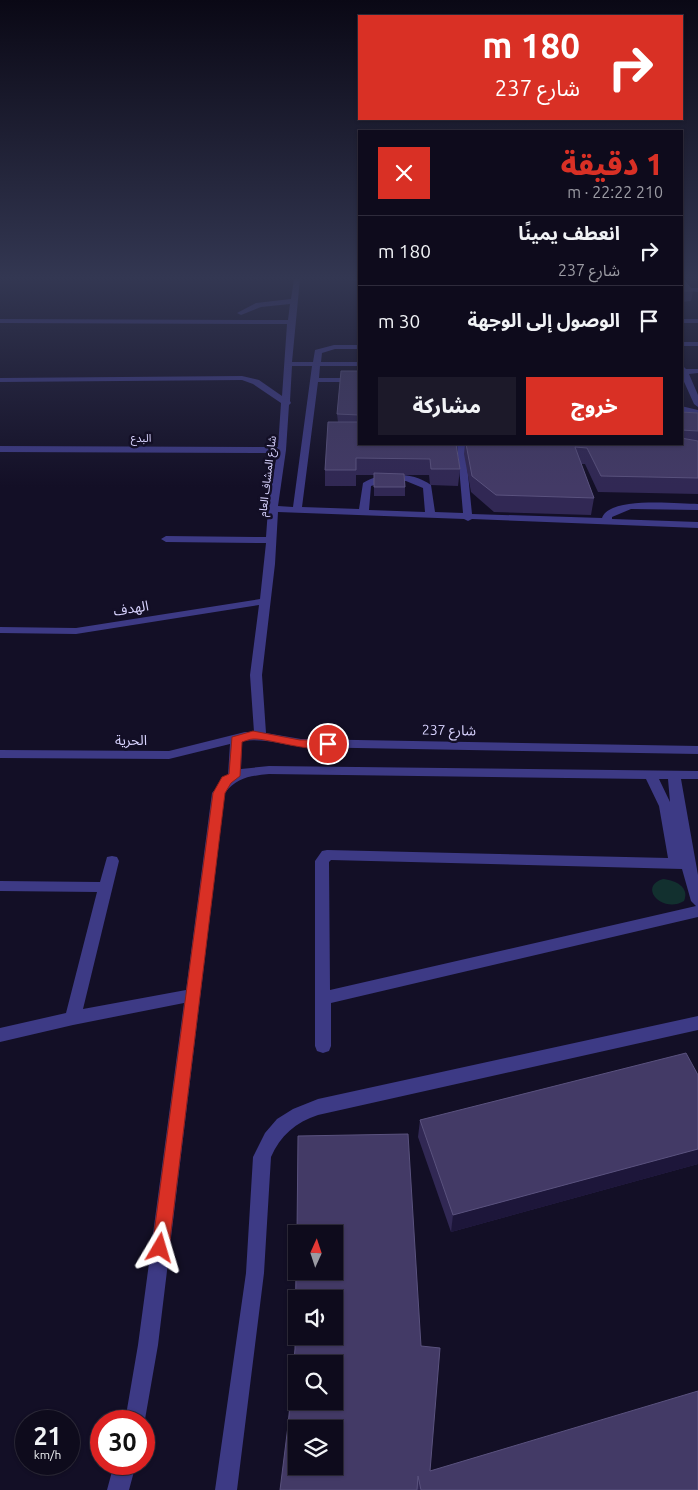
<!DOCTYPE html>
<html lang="ar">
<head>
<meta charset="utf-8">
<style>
	:root { --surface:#0e0b1c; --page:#1c1929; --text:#f1f3f6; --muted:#9b9ba3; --line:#2e2b3b; --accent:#d93025 }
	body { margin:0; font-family:Ubuntu,"Noto Sans Arabic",sans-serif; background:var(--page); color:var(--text); direction:rtl; height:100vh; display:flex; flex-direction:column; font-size:19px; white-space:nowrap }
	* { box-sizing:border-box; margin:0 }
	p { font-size:16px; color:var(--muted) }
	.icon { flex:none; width:28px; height:28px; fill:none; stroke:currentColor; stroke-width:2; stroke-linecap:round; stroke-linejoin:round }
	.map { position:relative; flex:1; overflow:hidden; direction:ltr }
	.panel { position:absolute; left:358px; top:130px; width:325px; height:315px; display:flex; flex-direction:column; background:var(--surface); border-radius:0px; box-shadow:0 1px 4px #0004,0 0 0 1px var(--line); direction:rtl }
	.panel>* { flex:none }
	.banner { position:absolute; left:358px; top:15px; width:325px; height:105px; border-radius:0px; box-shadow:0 1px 4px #0004,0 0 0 1px var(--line); direction:rtl; background:#d93025; color:#fff; overflow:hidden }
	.needle { width:32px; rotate:3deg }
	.tools { position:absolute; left:288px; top:1225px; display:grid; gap:10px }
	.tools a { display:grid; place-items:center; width:55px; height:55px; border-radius:0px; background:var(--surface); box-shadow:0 1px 4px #0004,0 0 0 1px var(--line); font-size:25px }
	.speed { position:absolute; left:15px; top:1410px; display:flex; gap:10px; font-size:25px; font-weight:700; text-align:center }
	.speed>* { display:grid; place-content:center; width:65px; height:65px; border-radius:50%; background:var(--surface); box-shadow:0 1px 4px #0004,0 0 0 1px var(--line); line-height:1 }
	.speed small { font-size:12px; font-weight:400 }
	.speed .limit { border:8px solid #d22; background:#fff; color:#111 }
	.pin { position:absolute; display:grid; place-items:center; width:42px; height:42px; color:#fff; margin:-21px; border:2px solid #fff; border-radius:50%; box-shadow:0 1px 5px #0007 }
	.me { position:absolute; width:55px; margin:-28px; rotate:7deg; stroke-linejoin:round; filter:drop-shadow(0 0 4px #0008) }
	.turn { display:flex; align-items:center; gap:18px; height:105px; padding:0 20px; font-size:22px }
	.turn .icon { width:65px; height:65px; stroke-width:2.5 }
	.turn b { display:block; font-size:35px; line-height:42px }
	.round { display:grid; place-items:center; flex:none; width:52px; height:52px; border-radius:0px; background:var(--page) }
	.summary { display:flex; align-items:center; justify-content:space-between; height:85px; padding:0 20px }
	h1 { font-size:30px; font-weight:800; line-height:38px; color:var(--accent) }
	.button { display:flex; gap:10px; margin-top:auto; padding:10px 20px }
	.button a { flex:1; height:58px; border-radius:0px; background:var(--accent); color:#fff; font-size:20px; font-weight:800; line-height:58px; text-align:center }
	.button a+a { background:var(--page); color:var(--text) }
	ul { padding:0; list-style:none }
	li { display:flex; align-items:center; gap:15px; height:70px; padding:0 20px; border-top:1px solid var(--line) }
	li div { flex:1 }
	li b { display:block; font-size:19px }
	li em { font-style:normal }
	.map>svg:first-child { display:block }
	.green { fill:#12302f }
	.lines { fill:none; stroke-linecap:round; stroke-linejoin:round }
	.minor { fill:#3d3a85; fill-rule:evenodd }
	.wall { fill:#312854 }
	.shaded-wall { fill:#1d163a }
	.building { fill:#433a66; stroke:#5a527e; fill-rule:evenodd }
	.route { fill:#d93025; stroke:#8d1f18 }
	.labels { text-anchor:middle; stroke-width:5; stroke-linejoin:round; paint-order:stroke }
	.far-street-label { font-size:11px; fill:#d9d4ff; stroke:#130f26 }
	.street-label { font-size:14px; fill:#d9d4ff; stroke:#130f26 }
</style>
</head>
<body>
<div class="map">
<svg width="698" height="1490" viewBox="0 0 698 1490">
	<rect width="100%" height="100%" fill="#130f26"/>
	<path class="green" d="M 663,879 C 675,880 690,887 684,901 C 663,914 637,887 663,879 Z"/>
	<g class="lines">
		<path class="minor" d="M 294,279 L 300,279 L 292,362 L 313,362 L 315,350 L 334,345 L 359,345 L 359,349 L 335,349 L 322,353 L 321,362 L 359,362 L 359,366 L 320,366 L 319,378 L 359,378 L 359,382 L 318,382 L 302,507 L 359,509 L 363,483 C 382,471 413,472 431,485 L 435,512 L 463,513 L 457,444 L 465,444 L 472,514 L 602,518 C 609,496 678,504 698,504 L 698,510 L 631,509 L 612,517 L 612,519 L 698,522 L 698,528 L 472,519 L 468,521 L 464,519 L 278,512 L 275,564 L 262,675 L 266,733 L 301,739 L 698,746 L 698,754 L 301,747 C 282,744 261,738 242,741 L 241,769 L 269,766 L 698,771 L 698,779 L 681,779 L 698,875 L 698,917 L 331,1003 L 331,1046 L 329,1051 L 323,1053 L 317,1051 L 315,1046 L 315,861 L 322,851 L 327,850 L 668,858 L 659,806 L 646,779 L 269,774 C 251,776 237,777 225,793 L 158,1345 L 144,1425 L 144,1421 L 125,1421 L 138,1345 L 184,1003 L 73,1025 L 0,1042 L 0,1028 L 66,1013 L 97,892 L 0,891 L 0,881 L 100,882 L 107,857 L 112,856 L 117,857 L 119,861 L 83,1009 L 186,990 L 212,793 L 228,775 L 230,744 L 169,759 L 0,758 L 0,750 L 169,751 L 245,732 L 254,732 L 250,675 L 259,605 L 76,634 L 0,633 L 0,627 L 76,628 L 260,599 L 266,543 L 166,542 L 161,539 L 166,536 L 266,537 L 268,509 L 277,453 L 0,452 L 0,446 L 278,447 L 281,403 L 253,384 L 242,380 L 0,382 L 0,378 L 242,376 L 259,380 L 282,396 L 287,324 L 0,323 L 0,319 L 288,320 L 290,304 L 261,307 L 241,315 L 237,313 L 256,303 L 291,299 ZM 292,366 L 312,366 L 293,507 L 278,506 L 286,450 L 289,405 L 291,403 L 290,401 ZM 388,481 L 406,481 L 423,488 L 425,512 L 369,510 L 371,486 ZM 659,779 L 668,779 L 670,802 ZM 331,860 L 682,869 L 691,901 L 696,906 L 330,990 L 329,862 Z
			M 351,279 L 359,279 L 359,281 L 352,280 Z
			M 692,288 L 698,288 L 698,292 L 690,291 L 690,289 Z
			M 681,319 L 698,319 L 698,323 L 681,323 Z
			M 681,342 L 698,342 L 698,346 L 681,346 Z
			M 681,364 L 686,369 L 698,369 L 698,373 L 689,374 L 698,395 L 698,407 L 694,404 L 681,375 Z
			M 681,406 L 698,410 L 698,416 L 681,411 Z
			M 698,1016 L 698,1030 L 318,1115 C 296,1122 280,1136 271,1157 L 264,1273 L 237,1490 L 215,1490 L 246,1273 L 253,1157 L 265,1133 L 277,1119 L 293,1109 L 318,1099 Z
			M 114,1464 L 136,1464 L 129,1490 L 107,1490 Z"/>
	</g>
	<path class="wall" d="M 681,279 L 693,291 L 691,301 L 681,302 Z
		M 359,371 L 359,444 L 456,444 L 460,469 L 458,486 L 430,485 L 429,475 L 405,475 L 405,496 L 374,496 L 374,475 L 356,475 L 356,486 L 325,486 L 325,470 L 338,422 L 337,414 Z
		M 681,412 L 698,413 L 698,494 L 598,492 L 585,464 L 581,464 L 594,498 L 591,515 L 494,512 L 471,492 L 464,454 L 465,444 L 681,444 Z
		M 698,1075 L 698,1164 L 451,1232 L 418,1137 L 420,1120 Z
		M 421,1346 L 430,1471 L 698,1490 L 280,1490 Z"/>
	<path class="shaded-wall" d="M 698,1149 L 698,1164 L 451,1232 L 453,1215 Z"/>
	<path class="building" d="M 681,279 L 683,279 L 693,291 L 681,291 Z
		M 341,371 L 359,371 L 359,415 L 337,414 Z
		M 681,412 L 698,413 L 698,431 L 681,430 Z
		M 328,422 L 359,422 L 359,444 L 456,444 L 460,469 L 431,469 L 430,459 L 356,458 L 356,470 L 325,470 Z
		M 681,438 L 698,441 L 698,478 L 601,476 L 587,448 L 575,447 L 594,498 L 496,495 L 472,476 L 466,444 L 681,444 Z
		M 374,473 L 404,474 L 405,487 L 374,487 Z
		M 686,1053 L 698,1075 L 698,1149 L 453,1215 L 420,1120 Z
		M 408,1134 L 421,1346 L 440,1348 L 430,1471 L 698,1391 L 698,1490 L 421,1490 L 418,1476 L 417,1490 L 280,1490 L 288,1426 L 295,1349 L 296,1271 L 334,1271 L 334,1234 L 297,1234 L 298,1136 ZM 296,1299 L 334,1299 L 334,1336 L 296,1336 ZM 296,1364 L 334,1364 L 334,1401 L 296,1401 ZM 296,1429 L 334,1429 L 334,1466 L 296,1466 Z"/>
	<linearGradient id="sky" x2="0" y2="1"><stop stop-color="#0a0815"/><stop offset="0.57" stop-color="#333752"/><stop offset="1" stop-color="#333752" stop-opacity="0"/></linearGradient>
	<rect width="698" height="487" fill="url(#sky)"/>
	<path class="route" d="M 253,731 L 300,740 L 328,740 L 334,744 C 322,757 270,738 253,739 C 250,739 245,741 242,742 L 240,776 L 231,783 L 225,793 L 169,1248 L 166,1254 L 160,1256 L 154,1254 L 152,1248 L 213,793 L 222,777 L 229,774 L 232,737 Z"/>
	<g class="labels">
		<g class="far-street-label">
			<text x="141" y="442">البدع</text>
			<text transform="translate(267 476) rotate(-83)" y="4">شارع المشاف العام</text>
		</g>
		<g class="street-label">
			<text transform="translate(131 608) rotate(-9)" y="5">الهدف</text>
			<text transform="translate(449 730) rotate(1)" y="5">شارع 237</text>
			<text x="131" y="745">الحرية</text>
		</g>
	</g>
</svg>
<div class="tools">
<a><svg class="needle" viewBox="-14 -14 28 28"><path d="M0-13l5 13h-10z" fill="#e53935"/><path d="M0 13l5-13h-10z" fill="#9b9ba3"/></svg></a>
<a><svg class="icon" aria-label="sound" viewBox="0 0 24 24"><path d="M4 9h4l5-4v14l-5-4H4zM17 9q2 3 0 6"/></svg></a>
<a><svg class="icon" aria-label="search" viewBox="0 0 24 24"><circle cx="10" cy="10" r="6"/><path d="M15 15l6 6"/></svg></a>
<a><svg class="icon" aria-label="layers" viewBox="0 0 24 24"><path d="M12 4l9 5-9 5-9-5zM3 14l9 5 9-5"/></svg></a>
</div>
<div class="speed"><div>21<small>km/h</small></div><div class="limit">30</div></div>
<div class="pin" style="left:328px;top:744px;background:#d93025"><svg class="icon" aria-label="arrive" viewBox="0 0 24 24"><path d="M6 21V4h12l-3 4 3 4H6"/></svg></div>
<svg class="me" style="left:160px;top:1248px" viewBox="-20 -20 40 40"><path d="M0-17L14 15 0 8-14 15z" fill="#d93025" stroke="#fff" stroke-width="4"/></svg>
<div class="banner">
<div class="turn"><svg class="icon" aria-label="right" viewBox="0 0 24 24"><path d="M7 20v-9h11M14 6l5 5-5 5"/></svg><div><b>180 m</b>شارع 237</div></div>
</div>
<section class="panel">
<div class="summary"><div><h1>1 دقيقة</h1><p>210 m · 22:22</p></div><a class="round" style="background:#d93025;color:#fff"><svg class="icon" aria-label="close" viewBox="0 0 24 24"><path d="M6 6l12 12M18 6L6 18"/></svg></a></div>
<ul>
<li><svg class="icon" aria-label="right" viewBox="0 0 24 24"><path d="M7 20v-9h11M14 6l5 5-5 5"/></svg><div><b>انعطف يمينًا</b><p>شارع 237</p></div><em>180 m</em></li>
<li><svg class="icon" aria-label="arrive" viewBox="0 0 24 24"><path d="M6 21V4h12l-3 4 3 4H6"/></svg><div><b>الوصول إلى الوجهة</b></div><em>30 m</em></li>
</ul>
<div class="button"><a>خروج</a><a>مشاركة</a></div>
</section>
</div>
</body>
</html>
